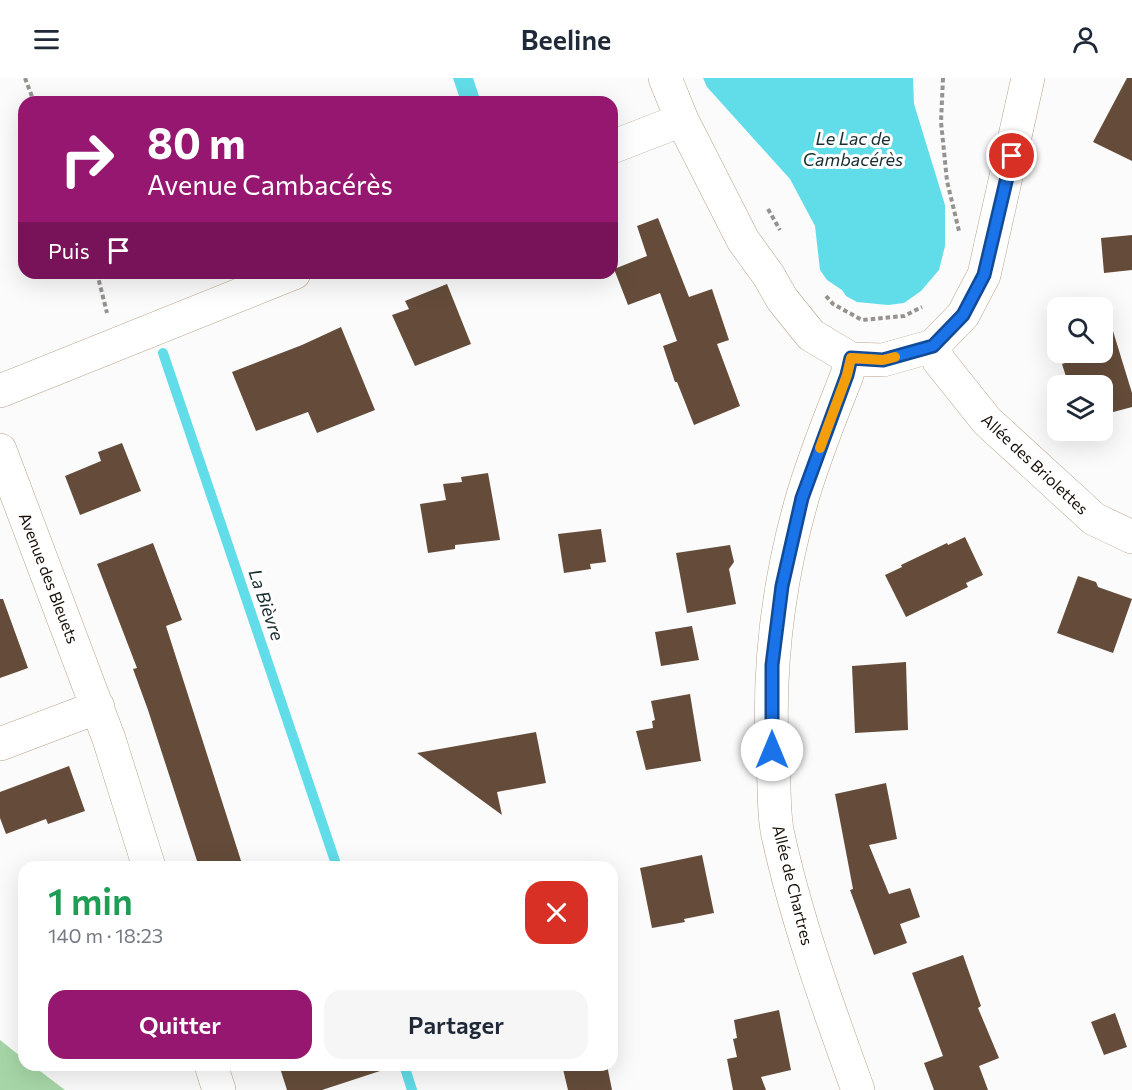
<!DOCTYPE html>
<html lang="fr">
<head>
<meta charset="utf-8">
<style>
	:root { --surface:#fff; --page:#f6f6f7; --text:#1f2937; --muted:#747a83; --accent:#961770 }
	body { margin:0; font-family:Commissioner,sans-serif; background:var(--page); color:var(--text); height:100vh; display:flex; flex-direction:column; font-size:22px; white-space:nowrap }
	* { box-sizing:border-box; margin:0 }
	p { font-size:20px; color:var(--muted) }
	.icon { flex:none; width:33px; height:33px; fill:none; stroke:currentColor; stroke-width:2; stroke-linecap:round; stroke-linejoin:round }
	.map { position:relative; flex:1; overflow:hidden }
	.side { position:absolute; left:18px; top:783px; width:600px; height:210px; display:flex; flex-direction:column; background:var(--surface); border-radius:18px; box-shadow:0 6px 24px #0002 }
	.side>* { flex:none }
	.hud { position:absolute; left:18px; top:18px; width:600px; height:183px; border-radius:18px; box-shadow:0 6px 24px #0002; background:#961770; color:#fff; overflow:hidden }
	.tools { position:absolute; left:1047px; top:219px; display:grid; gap:12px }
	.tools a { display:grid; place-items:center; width:66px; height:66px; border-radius:12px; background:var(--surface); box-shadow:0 6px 24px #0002; font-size:30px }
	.pin { position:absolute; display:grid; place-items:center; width:51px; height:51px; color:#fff; margin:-26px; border:3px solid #fff; border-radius:50%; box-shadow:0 2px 6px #0007 }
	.me { position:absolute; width:66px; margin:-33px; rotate:0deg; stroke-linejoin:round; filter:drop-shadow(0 0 4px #0008) }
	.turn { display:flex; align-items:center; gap:21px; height:126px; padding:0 30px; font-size:27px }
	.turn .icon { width:78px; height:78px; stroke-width:2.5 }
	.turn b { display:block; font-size:42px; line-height:51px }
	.then { display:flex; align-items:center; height:57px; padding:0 30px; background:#0003; gap:12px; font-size:22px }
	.round { display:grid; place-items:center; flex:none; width:63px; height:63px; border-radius:18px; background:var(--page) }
	.overview { display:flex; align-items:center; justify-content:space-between; height:102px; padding:0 30px }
	h1 { font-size:36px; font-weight:600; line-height:45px; color:#1e9e55 }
	.primary-button { display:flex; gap:12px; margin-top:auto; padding:12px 30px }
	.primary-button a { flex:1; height:69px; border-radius:18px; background:var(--accent); color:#fff; font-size:24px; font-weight:600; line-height:69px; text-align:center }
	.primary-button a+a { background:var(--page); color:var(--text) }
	header { display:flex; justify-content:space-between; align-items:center; height:78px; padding:0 30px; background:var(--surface); font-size:27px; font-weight:600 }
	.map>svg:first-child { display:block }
	.green { fill:#a6d6a7 }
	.water { fill:#61dde9 }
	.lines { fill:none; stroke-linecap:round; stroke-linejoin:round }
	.stream { stroke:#61dde9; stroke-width:10 }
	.building { fill:#654c3a }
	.minor-casing { stroke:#baa38a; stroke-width:34 }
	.path { stroke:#96938f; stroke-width:4; stroke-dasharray:4.5 3; stroke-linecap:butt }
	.minor { stroke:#fff; stroke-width:33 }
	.route-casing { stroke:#114b97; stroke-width:15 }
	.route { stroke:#1a73e8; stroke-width:10 }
	.slow { stroke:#f59e0b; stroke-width:10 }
	.labels { text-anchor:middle; stroke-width:6; stroke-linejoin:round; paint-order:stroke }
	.street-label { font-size:16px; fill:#170f06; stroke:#fff }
	.water-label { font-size:18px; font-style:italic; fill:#182e30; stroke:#fff }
</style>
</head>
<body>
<header><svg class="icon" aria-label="menu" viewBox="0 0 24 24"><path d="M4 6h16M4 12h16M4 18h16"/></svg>Beeline<svg class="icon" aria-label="person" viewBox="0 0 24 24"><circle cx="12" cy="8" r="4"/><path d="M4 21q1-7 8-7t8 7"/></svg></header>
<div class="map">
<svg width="1132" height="1012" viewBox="0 0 1132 1012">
	<rect width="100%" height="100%" fill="#fbfbfb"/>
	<path class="green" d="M 0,962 L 24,981 L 24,987 L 32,987 L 65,1012 L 0,1012 Z"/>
	<path class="water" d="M 453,0 L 473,0 L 481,24 L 461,24 Z
		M 703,0 L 913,0 L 914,26 L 945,127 L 945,168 L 939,192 L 921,213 L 904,225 L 888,227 L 857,224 L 846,218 L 842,212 L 827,202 L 820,192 L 815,148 L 790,101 L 707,9 Z"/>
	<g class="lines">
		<path class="stream" d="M 163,275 L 337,789
			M 404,987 L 412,1012"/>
	</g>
	<path class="building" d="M 1127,0 L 1132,0 L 1132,83 L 1093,64 Z
		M 658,140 L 689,219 L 712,211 L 729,262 L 717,266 L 740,328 L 694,347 L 677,304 L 675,304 L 663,268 L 677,263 L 660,215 L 628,227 L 614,191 L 647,178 L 637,148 Z
		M 1132,157 L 1132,192 L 1104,195 L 1101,160 Z
		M 447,206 L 471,266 L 415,288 L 392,237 L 409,231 L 405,223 Z
		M 1109,240 L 1132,315 L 1132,329 L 1102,337 L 1102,308 L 1069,308 L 1062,286 L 1075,282 L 1073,274 L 1102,274 L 1102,241 Z
		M 341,249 L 375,332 L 317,355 L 308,334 L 256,353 L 232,294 L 302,267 Z
		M 122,365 L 141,413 L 80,437 L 65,398 L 101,383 L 98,374 Z
		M 488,395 L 500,462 L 455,467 L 455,471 L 428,475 L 420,426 L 446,422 L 443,406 L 462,404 L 461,399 Z
		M 601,451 L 606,484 L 590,486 L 591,491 L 564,495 L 558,456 Z
		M 965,459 L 983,497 L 966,505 L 968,509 L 906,539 L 885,497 L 902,489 L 901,487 L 947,465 L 948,467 Z
		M 153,465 L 182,542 L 166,548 L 243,789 L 199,789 L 148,632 L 133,591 L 137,590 L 97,486 Z
		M 730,467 L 734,484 L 729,491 L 736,526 L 687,535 L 676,475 Z
		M 1078,498 L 1096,504 L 1098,509 L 1132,521 L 1113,575 L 1057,555 Z
		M 0,521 L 3,521 L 28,590 L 0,600 Z
		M 692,548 L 699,582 L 661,588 L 655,554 Z
		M 906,584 L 908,652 L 855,655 L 852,588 Z
		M 690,616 L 701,683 L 646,692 L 636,653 L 653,650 L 652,643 L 655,642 L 651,623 Z
		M 536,654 L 546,705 L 497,714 L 502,737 L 417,675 Z
		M 69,688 L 85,733 L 48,746 L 46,741 L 6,756 L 0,740 L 0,714 Z
		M 886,705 L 897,761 L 869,767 L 889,816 L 910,810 L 920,839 L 900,846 L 907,865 L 874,877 L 850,812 L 853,811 L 835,716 Z
		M 702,777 L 714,835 L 684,841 L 685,844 L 652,850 L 640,790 Z
		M 963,877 L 981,928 L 978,930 L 999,980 L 979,988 L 988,1012 L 934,1012 L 924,985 L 943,978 L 912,895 Z
		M 779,932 L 791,992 L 761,999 L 766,1012 L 733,1012 L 727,981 L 737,979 L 733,961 L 737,960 L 734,942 Z
		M 1115,935 L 1127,969 L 1104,977 L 1091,944 Z
		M 279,987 L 382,987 L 383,992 L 322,1012 L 287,1012 Z
		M 562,987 L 607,987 L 612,1012 L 568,1012 Z"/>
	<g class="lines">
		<g class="minor-casing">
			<path id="minor" d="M 665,0 L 682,42 L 743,162 L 769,198 L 782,221 L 811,257 L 851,281 L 883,282 L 933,268 L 963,237 L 984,197 L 1028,0
				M 612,69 L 682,42
				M 933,268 L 939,283 L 987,343 L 1094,441 L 1132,459
				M 851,281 L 847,297 C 831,338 814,379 802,421 C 777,508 767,599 773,689 C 775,711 773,736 778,757 C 797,844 828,929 858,1012
				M 0,313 L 294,195
				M 0,372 L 109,661 L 149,789
				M 0,666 L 98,629
				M 211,987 L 219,1012"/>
		</g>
		<path class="path" d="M 25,0 L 34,24
			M 943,0 L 941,44 L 947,103 L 959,153
			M 768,131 L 780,152
			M 97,195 L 107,235
			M 826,218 L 833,226 L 862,242 L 904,238 L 922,229"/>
		<use href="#minor" class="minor"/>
	</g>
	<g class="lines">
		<g class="route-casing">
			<path id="route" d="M 772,672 L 772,587 L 782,508 L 802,420 L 847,297 L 851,280 L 883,282 L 933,268 L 963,237 L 984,197 L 1012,78"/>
		</g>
		<use href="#route" class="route"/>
		<path class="slow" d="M 820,370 L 847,297 L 851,280 L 883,282 L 895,279"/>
	</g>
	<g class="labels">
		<g class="street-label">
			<text transform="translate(1035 386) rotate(43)" y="6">Allée des Briolettes</text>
			<text transform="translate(49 500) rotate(69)" y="6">Avenue des Bleuets</text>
			<text transform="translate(793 807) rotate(76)" y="6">Allée de Chartres</text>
		</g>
		<g class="water-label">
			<text x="853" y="67">Le Lac de<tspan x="853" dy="21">Cambacérès</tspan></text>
			<text transform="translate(266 527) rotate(71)" y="6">La Bièvre</text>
		</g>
	</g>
</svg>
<div class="tools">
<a><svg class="icon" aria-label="search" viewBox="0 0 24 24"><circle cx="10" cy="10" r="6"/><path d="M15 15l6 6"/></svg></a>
<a><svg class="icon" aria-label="layers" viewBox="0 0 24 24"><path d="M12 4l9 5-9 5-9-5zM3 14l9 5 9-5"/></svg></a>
</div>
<div class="pin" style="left:1012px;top:78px;background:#d93025"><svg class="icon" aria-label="arrive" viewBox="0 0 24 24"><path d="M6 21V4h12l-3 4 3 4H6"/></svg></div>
<svg class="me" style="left:772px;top:672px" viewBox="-20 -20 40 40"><circle r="19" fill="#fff"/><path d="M0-13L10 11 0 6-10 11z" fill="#1a73e8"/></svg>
<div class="hud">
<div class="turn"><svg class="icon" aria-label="right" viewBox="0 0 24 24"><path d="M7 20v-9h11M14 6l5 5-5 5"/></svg><div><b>80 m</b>Avenue Cambacérès</div></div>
<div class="then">Puis<svg class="icon" aria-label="arrive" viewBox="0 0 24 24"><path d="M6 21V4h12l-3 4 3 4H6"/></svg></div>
</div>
<section class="side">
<div class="overview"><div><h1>1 min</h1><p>140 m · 18:23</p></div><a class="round" style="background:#d93025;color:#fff"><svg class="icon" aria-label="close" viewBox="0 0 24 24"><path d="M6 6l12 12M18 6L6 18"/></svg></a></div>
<div class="primary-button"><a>Quitter</a><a>Partager</a></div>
</section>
</div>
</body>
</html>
